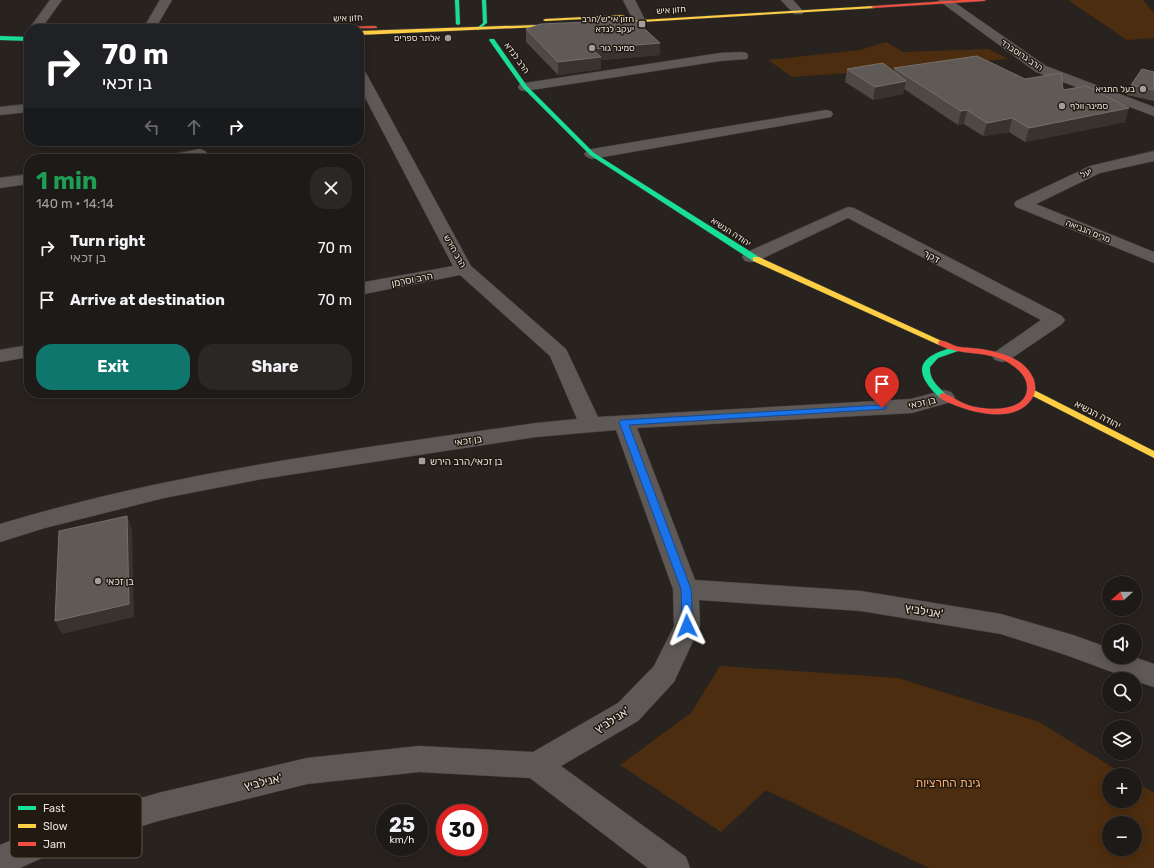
<!DOCTYPE html>
<html lang="en">
<head>
<meta charset="utf-8">
<style>
	:root { --surface:#1e1a17; --page:#2b2724; --text:#f1f3f6; --muted:#a1a1a1; --line:#3c3836; --accent:#0f766e }
	body { margin:0; font-family:Rubik,"Noto Sans Hebrew",sans-serif; background:var(--page); color:var(--text); height:100vh; display:flex; flex-direction:column; font-size:15px; white-space:nowrap }
	* { box-sizing:border-box; margin:0 }
	p { font-size:13px; color:var(--muted) }
	.icon { flex:none; width:22px; height:22px; fill:none; stroke:currentColor; stroke-width:2; stroke-linecap:round; stroke-linejoin:round }
	.map { position:relative; flex:1; overflow:hidden }
	.sheet { position:absolute; left:24px; top:154px; width:340px; height:244px; display:flex; flex-direction:column; background:var(--surface); border-radius:16px; box-shadow:0 2px 10px #0003,0 0 0 1px var(--line) }
	.sheet>* { flex:none }
	.banner { position:absolute; left:24px; top:24px; width:340px; height:122px; border-radius:16px; box-shadow:0 2px 10px #0003,0 0 0 1px var(--line); background:#202124; color:#fff; overflow:hidden }
	.needle { width:26px; rotate:249deg }
	.buttons { position:absolute; left:1102px; top:576px; display:grid; gap:8px }
	.buttons a { display:grid; place-items:center; width:40px; height:40px; border-radius:50%; background:var(--surface); box-shadow:0 2px 10px #0003,0 0 0 1px var(--line); font-size:20px }
	.speed { position:absolute; left:376px; top:804px; display:flex; gap:8px; font-size:20px; font-weight:700; text-align:center }
	.speed>* { display:grid; place-content:center; width:52px; height:52px; border-radius:50%; background:var(--surface); box-shadow:0 2px 10px #0003,0 0 0 1px var(--line); line-height:1 }
	.speed small { font-size:10px; font-weight:400 }
	.speed .limit { border:6px solid #d22; background:#fff; color:#111 }
	.pin { position:absolute; display:grid; place-items:center; width:34px; height:34px; color:#fff; margin:-41px -17px; border-radius:50% 50% 50% 0; rotate:-45deg; box-shadow:0 0 4px #0007 }
	.pin .icon { rotate:45deg }
	.me { position:absolute; width:44px; margin:-22px; rotate:358deg; stroke-linejoin:round; filter:drop-shadow(0 0 3px #0008) }
	.turn { display:flex; align-items:center; gap:14px; height:84px; padding:0 12px; font-size:18px }
	.turn .icon { width:52px; height:52px; stroke-width:2.5 }
	.turn b { display:block; font-size:28px; line-height:34px }
	.lanes { display:flex; align-items:center; height:38px; padding:0 12px; background:#0003; justify-content:center; gap:20px; direction:ltr }
	.lanes .off { opacity:.35 }
	.round { display:grid; place-items:center; flex:none; width:42px; height:42px; border-radius:16px; background:var(--page) }
	.head { display:flex; align-items:center; justify-content:space-between; height:68px; padding:0 12px }
	h1 { font-size:24px; font-weight:700; line-height:30px; color:#1e9e55 }
	.cta { display:flex; gap:8px; margin-top:auto; padding:8px 12px }
	.cta a { flex:1; height:46px; border-radius:16px; background:var(--accent); color:#fff; font-size:16px; font-weight:700; line-height:46px; text-align:center }
	.cta a+a { background:var(--page); color:var(--text) }
	ul { padding:0; list-style:none }
	li { display:flex; align-items:center; gap:12px; height:52px; padding:0 12px }
	li div { flex:1 }
	li b { display:block; font-size:15px }
	li em { font-style:normal }
	.map>svg:first-child { display:block }
	.green { fill:#4d2d0f; fill-rule:evenodd }
	.lines { fill:none; stroke-linecap:round; stroke-linejoin:round }
	.street-casing { stroke:#433e3b; stroke-width:1 }
	.fast-casing { stroke:#433e3b; stroke-width:1 }
	.slow-casing { stroke:#433e3b; stroke-width:1 }
	.jam-casing { stroke:#433e3b; stroke-width:1 }
	.street { fill:#5e5956; fill-rule:evenodd }
	.fast { fill:#16e098; fill-rule:evenodd }
	.slow { fill:#ffcf43; fill-rule:evenodd }
	.jam { fill:#f24e42; fill-rule:evenodd }
	.wall { fill:#4f4946 }
	.shaded-wall { fill:#393330 }
	.building { fill:#605a56; stroke:#756f6b }
	.route { fill:#1a73e8; stroke:#114b97 }
	.poi-dot { fill:#a49e99; stroke:#221911; stroke-width:1.5 }
	.labels { text-anchor:middle; stroke-width:3; stroke-linejoin:round; paint-order:stroke }
	.far-street-label { font-size:9px; fill:#e6e0da; stroke:#221911 }
	.far-poi-label { font-size:9px; fill:#e6e0da; stroke:#221911; text-anchor:end }
	.street-label { font-size:10px; fill:#e6e0da; stroke:#221911 }
	.poi-label { font-size:10px; fill:#e6e0da; stroke:#221911; text-anchor:start }
	.near-street-label { font-size:12px; fill:#e6e0da; stroke:#221911 }
	.near-park-label { font-size:12px; fill:#f8ac6b; stroke:#221911 }
	.key { fill:#221911; stroke:#5d554d; stroke-width:1 }
	.key-label { font-size:11px; fill:#e6e0da }
</style>
</head>
<body>
<div class="map">
<svg width="1154" height="868" viewBox="0 0 1154 868">
	<rect width="100%" height="100%" fill="#28231f"/>
	<path class="green" d="M 1068,0 L 1143,0 L 1152,11 L 1154,12 L 1154,38 L 1127,40 Z
		M 886,42 L 903,52 L 989,49 L 1008,59 L 904,69 L 792,77 L 768,60 L 860,50 Z
		M 720,666 L 898,678 L 1039,722 L 1125,775 L 1109,775 L 1109,801 L 1135,801 L 1135,781 L 1154,793 L 1154,868 L 929,868 L 766,790 L 721,832 L 620,765 L 691,713 ZM 1109,823 L 1135,823 L 1135,849 L 1109,849 Z"/>
	<g class="lines">
		<g class="street-casing">
			<path id="street" d="M 50,0 L 62,0 L 41,29 L 29,29 Z
				M 160,0 L 172,0 L 155,29 L 143,29 Z
				M 623,0 L 635,0 L 646,22 L 644,25 L 636,25 Z
				M 781,0 L 793,0 L 804,12 L 802,14 L 794,14 Z
				M 938,0 L 951,0 L 1046,66 L 1154,107 L 1154,116 L 1036,72 Z
				M 742,52 L 747,53 L 748,56 L 747,59 L 720,61 L 525,91 L 520,90 L 518,87 L 520,84 L 525,83 L 720,53 Z
				M 359,69 L 364,70 L 366,73 L 471,266 L 566,349 L 598,417 L 911,399 L 944,390 L 951,392 L 955,397 L 951,402 L 912,413 L 637,428 L 695,580 L 861,591 L 1001,614 L 1073,635 L 1109,648 L 1109,657 L 1134,657 L 1154,664 L 1154,687 L 1135,681 L 1135,679 L 1131,679 L 1066,655 L 1001,634 L 861,611 L 699,600 L 700,626 L 674,682 L 638,721 L 561,766 L 686,857 L 690,868 L 648,868 L 530,778 L 419,772 L 307,784 L 158,821 L 46,856 L 20,868 L 0,868 L 0,845 L 41,828 L 158,793 L 307,758 L 419,746 L 533,752 L 618,703 L 654,666 L 674,626 L 673,589 L 616,430 L 536,437 L 262,479 L 164,498 L 45,528 L 0,542 L 0,524 C 175,471 356,449 536,423 L 577,419 L 550,356 L 460,275 L 359,295 L 359,283 L 453,266 L 359,86 Z
				M 29,104 L 29,112 L 0,115 L 0,107 Z
				M 826,110 L 831,111 L 833,114 L 831,117 L 592,159 L 587,157 L 584,154 L 587,151 L 592,149 Z
				M 200,149 L 205,151 L 208,154 L 205,157 L 197,159 L 160,159 L 163,156 Z
				M 1154,151 L 1154,161 L 1100,173 L 1036,204 L 1154,252 L 1154,263 L 1016,207 L 1014,204 L 1016,201 L 1090,166 Z
				M 29,174 L 29,184 L 0,188 L 0,178 Z
				M 848,207 L 854,208 L 1062,316 L 1065,320 L 1062,324 L 1009,360 L 1002,362 L 995,360 L 992,356 L 995,352 L 1041,320 L 848,218 L 757,261 L 751,262 L 745,261 L 742,257 L 745,253 Z
				M 29,345 L 29,357 L 0,362 L 0,350 Z"/>
		</g>
		<g class="fast-casing">
			<path id="fast" d="M 455,0 L 459,0 L 460,24 L 458,25 L 456,24 Z
				M 482,0 L 486,0 L 487,23 L 478,30 L 476,29 L 483,23 Z
				M 0,36 L 29,37 L 29,41 L 0,40 Z
				M 490,39 L 494,39 L 527,86 L 594,153 L 759,257 L 759,261 L 753,261 L 590,155 L 523,88 L 489,40 Z
				M 955,347 L 958,347 L 959,349 L 958,351 L 938,358 L 930,367 C 929,381 939,386 947,396 L 946,398 L 940,398 C 911,371 918,356 955,347 Z"/>
		</g>
		<g class="slow-casing">
			<path id="slow" d="M 873,6 L 875,6 L 875,8 L 608,24 L 606,23 L 608,22 Z
				M 623,15 L 625,16 L 625,17 L 545,21 L 543,20 L 545,19 Z
				M 564,24 L 564,26 L 562,26 L 359,35 L 359,31 Z
				M 753,257 L 759,257 L 946,343 L 942,345 L 939,345 L 753,261 Z
				M 1032,389 L 1154,451 L 1154,458 L 1029,394 L 1028,392 L 1029,390 Z"/>
		</g>
		<g class="jam-casing">
			<path id="jam" d="M 962,0 L 986,0 L 984,1 L 873,8 L 871,7 L 873,6 Z
				M 375,26 L 377,27 L 377,28 L 304,29 L 306,28 Z
				M 939,341 C 945,340 948,343 953,345 C 959,348 965,347 971,348 C 994,350 1025,356 1034,380 C 1036,387 1036,394 1031,400 C 1013,426 962,411 940,398 L 939,396 L 940,394 L 943,393 C 952,396 959,402 968,405 C 983,410 1024,414 1027,390 C 1028,379 1021,371 1012,365 C 990,349 962,357 939,345 L 938,343 Z"/>
		</g>
		<use href="#street" class="street"/>
		<use href="#fast" class="fast"/>
		<use href="#slow" class="slow"/>
		<use href="#jam" class="jam"/>
	</g>
	<path class="wall" d="M 526,29 L 660,55 L 601,60 L 601,69 L 558,75 L 526,42 Z
		M 894,68 L 1025,79 L 1063,90 L 1125,122 L 1025,142 L 1009,132 L 983,136 L 964,124 L 958,125 L 904,89 L 903,94 L 873,100 L 845,82 L 847,69 L 894,72 Z
		M 1154,72 L 1154,101 L 1127,95 L 1131,85 Z"/>
	<path class="shaded-wall" d="M 660,43 L 660,55 L 601,60 L 601,69 L 558,75 L 558,62 L 592,49 Z
		M 906,81 L 903,94 L 873,100 L 875,87 Z
		M 1129,108 L 1125,122 L 1025,142 L 1029,128 Z
		M 967,110 L 964,124 L 958,125 L 961,111 Z
		M 1012,118 L 1009,132 L 983,136 L 987,123 Z
		M 127,516 L 132,529 L 134,617 L 62,634 L 55,621 Z"/>
	<path class="building" d="M 635,20 L 660,43 L 592,49 L 601,57 L 558,62 L 526,29 L 541,24 Z
		M 977,56 L 1025,79 L 1061,73 L 1063,90 L 1086,86 L 1129,108 L 1029,128 L 1012,118 L 987,123 L 967,110 L 961,111 L 894,68 Z
		M 883,63 L 906,81 L 875,87 L 847,69 Z
		M 1142,69 L 1154,72 L 1154,90 L 1131,85 Z
		M 127,516 L 129,604 L 55,621 L 59,531 Z"/>
	<path class="route" d="M 882,405 L 887,408 L 885,409 L 629,425 L 691,589 L 693,626 L 691,629 L 687,631 L 683,629 L 682,626 L 681,589 L 619,422 L 621,420 Z"/>
	<g class="poi-dot">
		<rect x="638" y="20" width="8" height="8" rx="2"/>
		<circle cx="448" cy="38" r="4"/>
		<circle cx="592" cy="48" r="4"/>
		<circle cx="1143" cy="89" r="4"/>
		<circle cx="1062" cy="106" r="4"/>
		<rect x="418" y="457" width="8" height="8" rx="2"/>
		<circle cx="98" cy="581" r="4"/>
	</g>
	<g class="labels">
		<g class="far-street-label">
			<text transform="translate(671 10) rotate(-4)" y="3">חזון איש</text>
			<text transform="translate(348 18) rotate(-2)" y="3">חזון איש</text>
			<text transform="translate(1022 55) rotate(34)" y="3">הרב גרוסברד</text>
			<text transform="translate(517 58) rotate(54)" y="3">הרב לנדא</text>
			<text transform="translate(1086 173) rotate(-26)" y="3">יעל</text>
			<text transform="translate(1088 231) rotate(22)" y="3">מרים הנביאה</text>
			<text transform="translate(731 232) rotate(33)" y="3">יהודה הנשיא</text>
			<text transform="translate(455 251) rotate(61)" y="3">הרב הירש</text>
		</g>
		<g class="far-poi-label">
			<text x="634" y="22">חזון אי״ש/הרב<tspan x="634" dy="10">יעקב לנדא</tspan></text>
			<text x="440" y="41">אלתר ספרים</text>
			<text x="600" y="51" text-anchor="start">סמינר גור</text>
			<text x="1135" y="92">בעל התניא</text>
			<text x="1070" y="109" text-anchor="start">סמינר וולף</text>
		</g>
		<g class="street-label">
			<text transform="translate(932 256) rotate(28)" y="4">דקר</text>
			<text transform="translate(412 279) rotate(-11)" y="4">הרב וסרמן</text>
			<text transform="translate(922 402) rotate(-13)" y="4">בן זכאי</text>
			<text transform="translate(1098 414) rotate(27)" y="4">יהודה הנשיא</text>
			<text transform="translate(468 440) rotate(-9)" y="4">בן זכאי</text>
		</g>
		<g class="poi-label">
			<text x="430" y="465">בן זכאי/הרב הירש</text>
			<text x="106" y="585">בן זכאי</text>
		</g>
		<g class="near-street-label">
			<text transform="translate(924 611) rotate(10)" y="4">אנילביץ'</text>
			<text transform="translate(612 720) rotate(-32)" y="4">אנילביץ'</text>
			<text transform="translate(263 782) rotate(-13)" y="4">אנילביץ'</text>
		</g>
		<g class="near-park-label">
			<text x="948" y="787">גינת החרציות</text>
		</g>
	</g>
	<rect x="10" y="794" width="132" height="64" rx="6" class="key"/>
	<rect x="18" y="806" width="18" height="4" fill="#16e098"/>
	<rect x="18" y="824" width="18" height="4" fill="#ffcf43"/>
	<rect x="18" y="842" width="18" height="4" fill="#f24e42"/>
	<g class="key-label">
		<text x="43" y="812">Fast</text>
		<text x="43" y="830">Slow</text>
		<text x="43" y="848">Jam</text>
	</g>
</svg>
<div class="buttons">
<a><svg class="needle" viewBox="-14 -14 28 28"><path d="M0-13l5 13h-10z" fill="#e53935"/><path d="M0 13l5-13h-10z" fill="#a1a1a1"/></svg></a>
<a><svg class="icon" aria-label="sound" viewBox="0 0 24 24"><path d="M4 9h4l5-4v14l-5-4H4zM17 9q2 3 0 6"/></svg></a>
<a><svg class="icon" aria-label="search" viewBox="0 0 24 24"><circle cx="10" cy="10" r="6"/><path d="M15 15l6 6"/></svg></a>
<a><svg class="icon" aria-label="layers" viewBox="0 0 24 24"><path d="M12 4l9 5-9 5-9-5zM3 14l9 5 9-5"/></svg></a>
<a>+</a>
<a>−</a>
</div>
<div class="speed"><div>25<small>km/h</small></div><div class="limit">30</div></div>
<div class="pin" style="left:882px;top:408px;background:#d93025"><svg class="icon" aria-label="arrive" viewBox="0 0 24 24"><path d="M6 21V4h12l-3 4 3 4H6"/></svg></div>
<svg class="me" style="left:687px;top:626px" viewBox="-20 -20 40 40"><path d="M0-17L14 15 0 8-14 15z" fill="#1a73e8" stroke="#fff" stroke-width="4"/></svg>
<div class="banner">
<div class="turn"><svg class="icon" aria-label="right" viewBox="0 0 24 24"><path d="M7 20v-9h11M14 6l5 5-5 5"/></svg><div><b>70 m</b>בן זכאי</div></div>
<div class="lanes"><svg class="icon off" aria-label="left" viewBox="0 0 24 24"><path d="M17 20v-9H6M10 6l-5 5 5 5"/></svg><svg class="icon off" aria-label="ahead" viewBox="0 0 24 24"><path d="M12 20V5M6 11l6-6 6 6"/></svg><svg class="icon" aria-label="right" viewBox="0 0 24 24"><path d="M7 20v-9h11M14 6l5 5-5 5"/></svg></div>
</div>
<section class="sheet">
<div class="head"><div><h1>1 min</h1><p>140 m · 14:14</p></div><a class="round"><svg class="icon" aria-label="close" viewBox="0 0 24 24"><path d="M6 6l12 12M18 6L6 18"/></svg></a></div>
<ul>
<li><svg class="icon" aria-label="right" viewBox="0 0 24 24"><path d="M7 20v-9h11M14 6l5 5-5 5"/></svg><div><b>Turn right</b><p>בן זכאי</p></div><em>70 m</em></li>
<li><svg class="icon" aria-label="arrive" viewBox="0 0 24 24"><path d="M6 21V4h12l-3 4 3 4H6"/></svg><div><b>Arrive at destination</b></div><em>70 m</em></li>
</ul>
<div class="cta"><a>Exit</a><a>Share</a></div>
</section>
</div>
</body>
</html>
